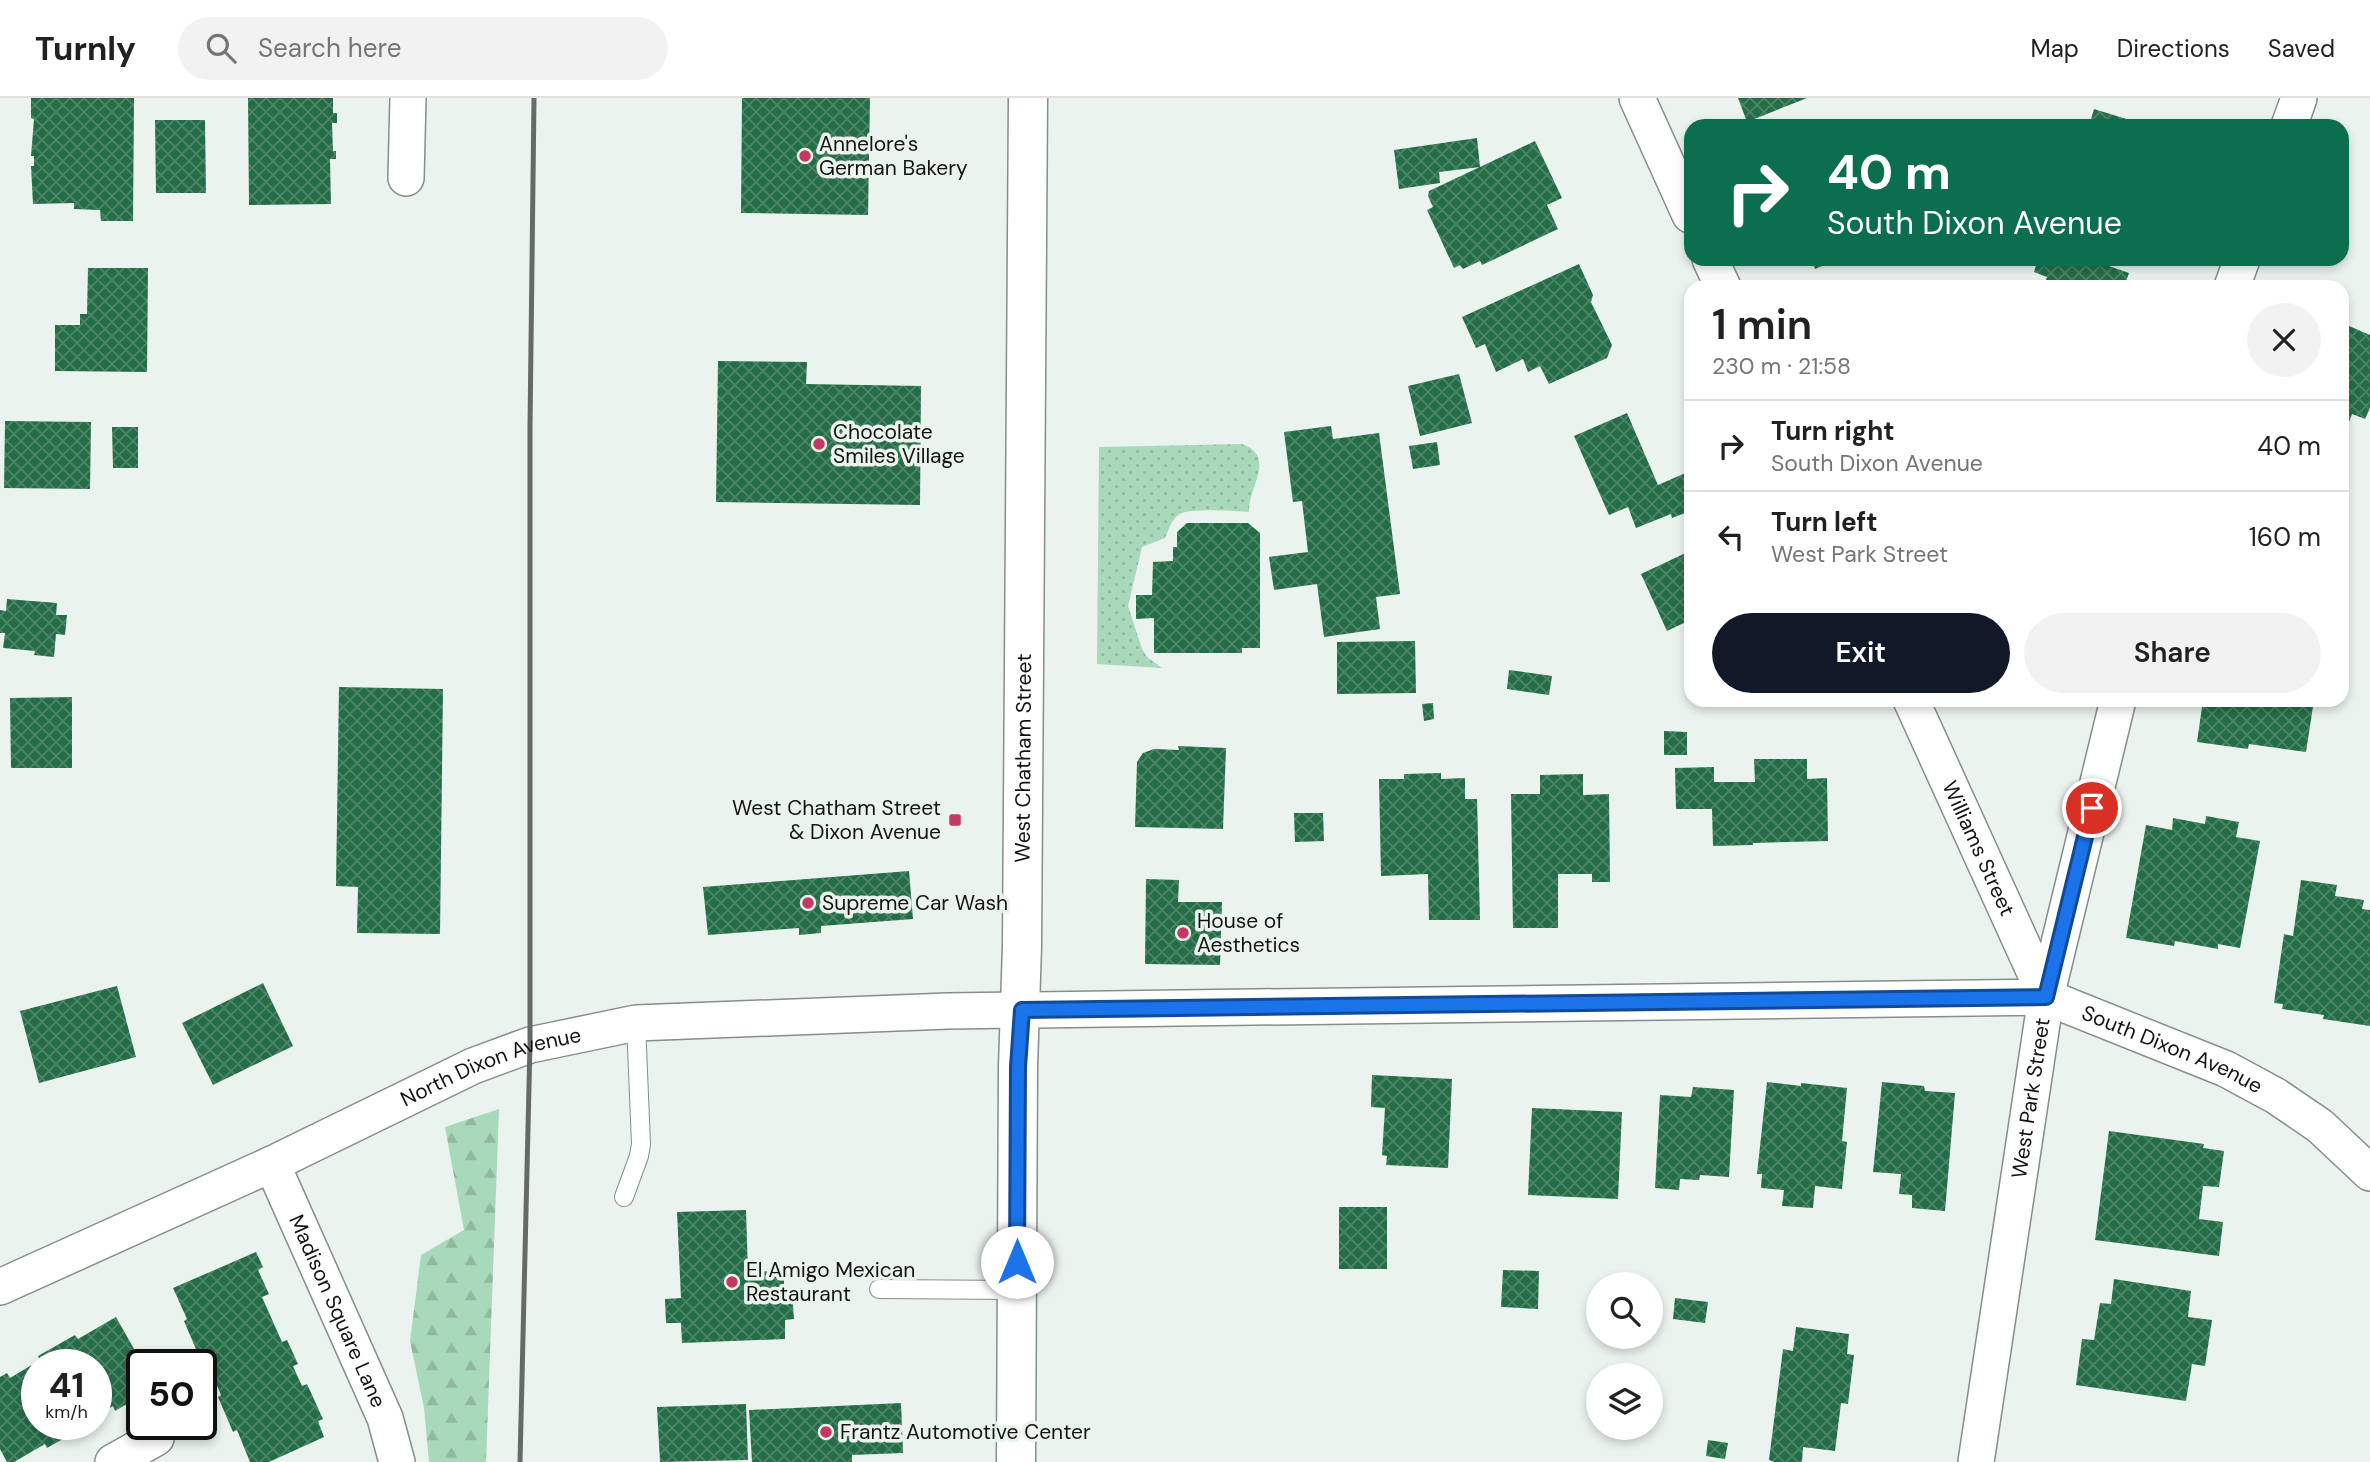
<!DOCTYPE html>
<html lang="en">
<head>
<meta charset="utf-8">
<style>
	:root { --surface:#fff; --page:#f2f2f2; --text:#202124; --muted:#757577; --line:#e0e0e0; --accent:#111827 }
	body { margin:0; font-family:"DM Sans",sans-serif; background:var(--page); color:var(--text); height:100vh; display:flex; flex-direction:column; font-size:26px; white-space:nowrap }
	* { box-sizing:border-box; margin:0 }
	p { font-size:23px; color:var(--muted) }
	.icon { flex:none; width:38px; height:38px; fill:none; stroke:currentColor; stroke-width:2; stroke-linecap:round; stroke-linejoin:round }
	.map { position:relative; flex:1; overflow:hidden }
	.sheet { position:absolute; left:1684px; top:182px; width:665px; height:427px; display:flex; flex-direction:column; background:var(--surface); border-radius:21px; box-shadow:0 4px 10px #0003 }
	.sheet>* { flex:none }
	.guide { position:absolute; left:1684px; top:21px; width:665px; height:147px; border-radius:21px; box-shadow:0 4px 10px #0003; background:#0b6e4f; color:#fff; overflow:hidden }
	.tools { position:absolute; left:1586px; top:1174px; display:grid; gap:14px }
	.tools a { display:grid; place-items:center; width:77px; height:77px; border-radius:50%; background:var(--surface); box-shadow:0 4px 10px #0003; font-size:35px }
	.speed { position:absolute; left:21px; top:1251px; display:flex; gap:14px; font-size:35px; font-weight:700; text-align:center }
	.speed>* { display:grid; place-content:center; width:91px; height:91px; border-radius:50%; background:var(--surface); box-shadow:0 4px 10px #0003; line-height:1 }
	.speed small { font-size:18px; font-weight:400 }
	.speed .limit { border:4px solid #111; border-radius:10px; background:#fff; color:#111 }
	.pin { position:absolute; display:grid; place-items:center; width:60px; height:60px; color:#fff; margin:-30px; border:4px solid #fff; border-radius:50%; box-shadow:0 2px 7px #0007 }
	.me { position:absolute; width:77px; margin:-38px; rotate:0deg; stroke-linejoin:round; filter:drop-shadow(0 0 5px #0008) }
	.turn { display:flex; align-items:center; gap:24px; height:147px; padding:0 28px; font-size:32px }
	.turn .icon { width:91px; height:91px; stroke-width:2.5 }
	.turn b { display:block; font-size:49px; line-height:60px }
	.round { display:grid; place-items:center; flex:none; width:74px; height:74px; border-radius:37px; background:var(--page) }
	.summary { display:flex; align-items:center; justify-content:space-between; height:119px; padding:0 28px }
	h1 { font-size:42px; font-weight:600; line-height:52px }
	.cta { display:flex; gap:14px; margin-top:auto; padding:14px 28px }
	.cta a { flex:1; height:80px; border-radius:42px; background:var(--accent); color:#fff; font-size:28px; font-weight:600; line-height:80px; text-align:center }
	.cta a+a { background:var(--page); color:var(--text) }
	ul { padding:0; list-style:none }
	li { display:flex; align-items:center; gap:21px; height:91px; padding:0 28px; border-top:2px solid var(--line) }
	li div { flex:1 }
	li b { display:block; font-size:26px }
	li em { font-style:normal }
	header { display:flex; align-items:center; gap:42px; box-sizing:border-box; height:98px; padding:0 35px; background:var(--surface); border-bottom:2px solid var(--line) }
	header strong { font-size:33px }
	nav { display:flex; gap:38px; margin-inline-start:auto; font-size:24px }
	.search { width:490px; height:63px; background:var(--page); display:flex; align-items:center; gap:18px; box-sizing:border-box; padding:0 24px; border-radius:38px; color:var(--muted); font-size:26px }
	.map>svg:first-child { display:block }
	.grass { fill:url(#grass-dots) }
	.forest { fill:url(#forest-firs) }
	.building { fill:url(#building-cross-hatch) }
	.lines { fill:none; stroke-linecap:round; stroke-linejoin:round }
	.lane-casing { stroke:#868e89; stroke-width:20 }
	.street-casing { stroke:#868e89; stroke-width:38 }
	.secondary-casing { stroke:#868e89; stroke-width:41 }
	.lane { stroke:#fff; stroke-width:18 }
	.street { stroke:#fff; stroke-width:35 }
	.secondary { stroke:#fff; stroke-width:38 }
	.rail { stroke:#656967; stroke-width:5 }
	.route-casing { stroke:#114b97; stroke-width:18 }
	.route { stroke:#1a73e8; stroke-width:12 }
	.poi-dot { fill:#c63864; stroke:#ebf3ee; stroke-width:2.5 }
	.labels { text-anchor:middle; stroke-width:7; stroke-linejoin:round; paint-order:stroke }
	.poi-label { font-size:21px; fill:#121413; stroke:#ebf3ee; text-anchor:start }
	.street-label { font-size:21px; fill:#121413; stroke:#ebf3ee }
</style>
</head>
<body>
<header>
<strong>Turnly</strong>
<div class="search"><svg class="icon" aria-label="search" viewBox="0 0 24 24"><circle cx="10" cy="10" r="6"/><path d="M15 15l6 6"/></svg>Search here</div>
<nav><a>Map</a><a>Directions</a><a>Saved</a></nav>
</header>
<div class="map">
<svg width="2370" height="1364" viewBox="0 0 2370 1364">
	<defs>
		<pattern id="grass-dots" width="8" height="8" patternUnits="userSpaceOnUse" patternTransform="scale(1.75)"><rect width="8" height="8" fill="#a8d9ba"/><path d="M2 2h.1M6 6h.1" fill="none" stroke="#90b99f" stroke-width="1.8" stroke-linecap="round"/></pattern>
		<pattern id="forest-firs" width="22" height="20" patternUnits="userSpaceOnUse" patternTransform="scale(1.75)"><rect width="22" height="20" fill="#a8d9ba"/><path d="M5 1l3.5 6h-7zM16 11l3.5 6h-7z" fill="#90b99f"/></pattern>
		<pattern id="building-cross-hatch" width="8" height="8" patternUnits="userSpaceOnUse" patternTransform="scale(1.75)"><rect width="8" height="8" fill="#236e47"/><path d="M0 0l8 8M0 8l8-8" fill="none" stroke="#508469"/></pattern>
	</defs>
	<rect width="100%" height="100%" fill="#ebf3ee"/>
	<path class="grass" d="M 1242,346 C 1277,359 1248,388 1249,414 C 1235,413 1190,410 1180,416 C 1171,421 1169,431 1165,440 L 1142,449 L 1128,508 L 1142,551 L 1147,559 L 1162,570 L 1097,566 L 1099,349 Z"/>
	<path class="forest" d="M 499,1011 L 486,1364 L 429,1364 L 424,1310 L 410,1243 L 421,1157 L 464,1132 L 445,1029 Z"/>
	<path class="building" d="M 31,0 L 134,0 L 133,123 L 101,123 L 100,112 L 74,111 L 74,105 L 33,106 L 31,68 L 34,68 L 34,58 L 31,58 L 34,21 L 31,20 Z
		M 248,0 L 333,0 L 333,15 L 337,15 L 337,25 L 332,25 L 333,53 L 336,53 L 336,61 L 330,61 L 331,106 L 249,107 Z
		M 742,0 L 870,0 L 868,117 L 741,115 Z
		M 1738,0 L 1807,0 L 1747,24 Z
		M 2094,11 L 2146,27 L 2146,28 L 2089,28 Z
		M 155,22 L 205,22 L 206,95 L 156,95 Z
		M 1477,40 L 1480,69 L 1439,74 L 1440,85 L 1399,91 L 1394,52 Z
		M 1535,43 L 1562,100 L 1547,107 L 1558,131 L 1482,167 L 1480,163 L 1463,171 L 1460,167 L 1454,170 L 1427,112 L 1433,109 L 1428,98 L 1429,93 Z
		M 1812,161 L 1839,161 L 1815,171 Z
		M 2038,161 L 2052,164 L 2053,161 L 2089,161 L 2129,175 L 2124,189 L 2043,189 L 2047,179 L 2034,174 Z
		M 1579,166 L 1593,197 L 1591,204 L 1612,247 L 1607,260 L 1549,286 L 1540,268 L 1528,274 L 1523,261 L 1496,274 L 1485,246 L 1476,250 L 1462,219 Z
		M 88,170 L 148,170 L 147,274 L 55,273 L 55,227 L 80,227 L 80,216 L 87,216 Z
		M 2342,225 L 2370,237 L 2370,310 L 2365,321 L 2352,316 L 2342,342 Z
		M 718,263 L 807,264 L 806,286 L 921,288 L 920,407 L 716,404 Z
		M 1459,276 L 1472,325 L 1420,338 L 1408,288 Z
		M 1627,315 L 1658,387 L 1690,373 L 1690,413 L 1672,420 L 1671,416 L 1636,430 L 1628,409 L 1609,417 L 1574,338 Z
		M 5,323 L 91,324 L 90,391 L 4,390 Z
		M 1331,328 L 1333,341 L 1379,335 L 1400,496 L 1376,499 L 1380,531 L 1324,539 L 1317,486 L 1274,492 L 1269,459 L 1308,454 L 1302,403 L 1293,404 L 1284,334 Z
		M 112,329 L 138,329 L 138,370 L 113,370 Z
		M 1437,344 L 1440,367 L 1413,371 L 1409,348 Z
		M 1187,425 L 1248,425 L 1260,435 L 1260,550 L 1242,550 L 1242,555 L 1154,555 L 1154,520 L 1136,521 L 1136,497 L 1152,497 L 1153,464 L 1173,463 L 1173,449 L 1177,449 L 1177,434 Z
		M 1690,453 L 1690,522 L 1667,533 L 1641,476 Z
		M 7,501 L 57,505 L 56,517 L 67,517 L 65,537 L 56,536 L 54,559 L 34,557 L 35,553 L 3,550 L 5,535 L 0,535 L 0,512 L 6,513 Z
		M 1415,543 L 1416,595 L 1337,596 L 1337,544 Z
		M 1509,572 L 1552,578 L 1549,597 L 1507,591 Z
		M 339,589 L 443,591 L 440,836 L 357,835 L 358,789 L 336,788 Z
		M 72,599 L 72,670 L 11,670 L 10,600 Z
		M 2203,602 L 2314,602 L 2306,654 L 2249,646 L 2248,651 L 2197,644 Z
		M 1433,605 L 1434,621 L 1424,623 L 1422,606 Z
		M 1664,633 L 1687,634 L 1687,657 L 1664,657 Z
		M 1178,648 L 1226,650 L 1223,731 L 1135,729 L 1137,664 L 1143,655 L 1154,651 L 1179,652 Z
		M 1754,661 L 1807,661 L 1807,681 L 1827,680 L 1828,743 L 1753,745 L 1753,747 L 1713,748 L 1712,711 L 1676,711 L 1675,670 L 1714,669 L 1714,684 L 1755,684 Z
		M 1441,675 L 1441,681 L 1465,680 L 1465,701 L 1477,701 L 1480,822 L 1429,822 L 1428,776 L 1381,778 L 1379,681 L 1404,681 L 1404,676 Z
		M 1583,676 L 1583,697 L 1609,696 L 1610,784 L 1592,784 L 1592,776 L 1558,776 L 1558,830 L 1513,830 L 1511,696 L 1540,696 L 1540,677 Z
		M 1294,715 L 1323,715 L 1324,743 L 1295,744 Z
		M 2206,718 L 2239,724 L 2236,739 L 2260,743 L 2240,850 L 2218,846 L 2218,851 L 2175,843 L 2174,848 L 2126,840 L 2146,727 L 2172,732 L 2173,720 L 2205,726 Z
		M 909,773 L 913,821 L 821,828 L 821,835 L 799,837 L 799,830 L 708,837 L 703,789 Z
		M 1146,781 L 1179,782 L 1178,804 L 1222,804 L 1220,867 L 1145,866 Z
		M 2301,782 L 2337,787 L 2335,798 L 2364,802 L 2362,811 L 2370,812 L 2370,928 L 2323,921 L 2324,917 L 2282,911 L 2283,906 L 2274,905 L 2284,836 L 2293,838 Z
		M 263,885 L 293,948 L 213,987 L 182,925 Z
		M 117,888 L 136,959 L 39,985 L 20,913 Z
		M 1372,977 L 1452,981 L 1448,1070 L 1386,1067 L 1387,1058 L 1382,1057 L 1385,1010 L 1371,1009 Z
		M 1767,984 L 1801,988 L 1801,985 L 1847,990 L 1842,1043 L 1847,1044 L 1842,1091 L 1815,1088 L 1813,1110 L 1782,1108 L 1784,1092 L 1761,1090 L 1762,1076 L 1757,1076 Z
		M 1882,984 L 1924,988 L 1925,993 L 1955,995 L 1945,1113 L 1912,1110 L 1912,1097 L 1899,1096 L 1901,1076 L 1873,1074 Z
		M 1693,989 L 1734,992 L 1729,1079 L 1700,1077 L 1699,1082 L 1680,1081 L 1679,1092 L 1655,1090 L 1660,997 L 1691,999 Z
		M 1532,1010 L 1622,1014 L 1618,1101 L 1528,1097 Z
		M 2109,1033 L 2204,1046 L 2203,1050 L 2224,1053 L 2219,1089 L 2203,1088 L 2199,1121 L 2223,1124 L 2219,1158 L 2095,1142 Z
		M 1339,1109 L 1387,1109 L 1387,1171 L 1339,1171 Z
		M 746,1112 L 748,1174 L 784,1173 L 784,1195 L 792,1194 L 794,1221 L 785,1222 L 785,1241 L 682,1245 L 681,1225 L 666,1225 L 665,1201 L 681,1200 L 677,1114 Z
		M 256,1154 L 263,1169 L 258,1172 L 269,1196 L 262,1199 L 282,1244 L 287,1242 L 298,1266 L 293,1268 L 302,1288 L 307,1286 L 323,1321 L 318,1323 L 324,1339 L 269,1364 L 250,1364 L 237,1332 L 233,1334 L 218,1299 L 221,1297 L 206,1261 L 201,1263 L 184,1223 L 187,1221 L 173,1190 Z
		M 1503,1172 L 1539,1173 L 1538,1211 L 1501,1209 Z
		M 2114,1181 L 2191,1193 L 2188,1219 L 2212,1222 L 2205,1268 L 2192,1266 L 2186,1303 L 2076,1287 L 2082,1241 L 2094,1242 L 2100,1205 L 2111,1206 Z
		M 1675,1200 L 1708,1204 L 1705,1225 L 1673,1221 Z
		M 116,1219 L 143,1267 L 142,1297 L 115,1313 L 113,1308 L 96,1318 L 96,1267 L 37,1267 L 37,1326 L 80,1326 L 82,1330 L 47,1350 L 45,1346 L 14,1364 L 7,1364 L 0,1351 L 0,1279 L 7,1275 L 10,1280 L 40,1262 L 38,1258 L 75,1237 L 78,1241 Z
		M 1796,1229 L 1849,1236 L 1847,1256 L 1854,1257 L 1848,1306 L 1841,1305 L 1835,1353 L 1803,1349 L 1802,1364 L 1774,1364 L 1769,1362 L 1783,1251 L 1793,1253 Z
		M 901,1305 L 903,1355 L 852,1357 L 852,1364 L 752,1364 L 749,1312 Z
		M 746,1306 L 748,1362 L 660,1364 L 657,1309 Z
		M 1708,1342 L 1728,1345 L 1725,1361 L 1706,1358 Z"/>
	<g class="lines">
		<g class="lane-casing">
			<path id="lane" d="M 624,1099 L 639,1058 L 641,1046 L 636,925
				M 879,1191 L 1016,1192"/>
		</g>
		<g class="street-casing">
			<g id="street">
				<path d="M 1637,0 L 1690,117"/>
				<path d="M 2289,28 L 2299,0"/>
				<path d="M 406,80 L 408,0"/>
				<path d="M 1710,161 L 1723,189"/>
				<path d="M 2232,189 L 2242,161"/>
				<path id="s1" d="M 1911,602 L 2046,899"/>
				<path id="s2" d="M 272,1066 L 385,1320 L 397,1364"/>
				<path id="s3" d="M 0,1189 L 272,1066 L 473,968 L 530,947 L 636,925 L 948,913 L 2046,899 L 2226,971 L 2276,998 L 2320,1028 L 2370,1075"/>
				<path d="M 113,1364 L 156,1340"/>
				<path id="s4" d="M 1976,1364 L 2046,899 L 2118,602"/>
			</g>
		</g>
		<g class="secondary-casing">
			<g id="secondary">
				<path id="s5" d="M 1016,1364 L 1018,969 L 1022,848 L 1028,0"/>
			</g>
		</g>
		<use href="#lane" class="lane"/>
		<use href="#street" class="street"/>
		<use href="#secondary" class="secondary"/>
		<path class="rail" d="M 520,1364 L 530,947 L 530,329 L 534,0"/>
	</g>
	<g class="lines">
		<g class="route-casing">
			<path id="route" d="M 1017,1164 L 1018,969 L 1022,912 L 2046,899 L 2092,710"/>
		</g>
		<use href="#route" class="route"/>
	</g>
	<g class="poi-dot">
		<circle cx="805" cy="58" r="7"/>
		<circle cx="819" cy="346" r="7"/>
		<rect x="948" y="715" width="14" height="14" rx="3.5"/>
		<circle cx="808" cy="805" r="7"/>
		<circle cx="1183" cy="835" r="7"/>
		<circle cx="732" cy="1184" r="7"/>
		<circle cx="826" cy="1334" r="7"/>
	</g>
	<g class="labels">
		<g class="poi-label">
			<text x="819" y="53">Annelore's<tspan x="819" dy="24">German Bakery</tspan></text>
			<text x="833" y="341">Chocolate<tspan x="833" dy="24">Smiles Village</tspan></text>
			<text x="941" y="717" text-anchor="end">West Chatham Street<tspan x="941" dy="24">&amp; Dixon Avenue</tspan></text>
			<text x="822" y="812">Supreme Car Wash</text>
			<text x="1197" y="830">House of<tspan x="1197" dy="24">Aesthetics</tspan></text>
			<text x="746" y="1179">El Amigo Mexican<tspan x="746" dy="24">Restaurant</tspan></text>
			<text x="840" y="1341">Frantz Automotive Center</text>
		</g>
		<g class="street-label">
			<text dy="7" stroke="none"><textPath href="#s5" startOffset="704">West Chatham Street</textPath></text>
			<text dy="7" stroke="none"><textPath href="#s1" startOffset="163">Williams Street</textPath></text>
			<text dy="7" stroke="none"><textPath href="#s3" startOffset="2238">South Dixon Avenue</textPath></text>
			<text dy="7" stroke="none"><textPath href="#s3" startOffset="539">North Dixon Avenue</textPath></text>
			<text dy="7" stroke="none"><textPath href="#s4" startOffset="368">West Park Street</textPath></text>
			<text dy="7" stroke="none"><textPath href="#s2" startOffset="161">Madison Square Lane</textPath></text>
		</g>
	</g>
</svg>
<div class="tools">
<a><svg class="icon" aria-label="search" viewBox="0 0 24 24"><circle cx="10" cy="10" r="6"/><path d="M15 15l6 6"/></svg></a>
<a><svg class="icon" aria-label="layers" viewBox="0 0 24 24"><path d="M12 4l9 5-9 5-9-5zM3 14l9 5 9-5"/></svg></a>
</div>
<div class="speed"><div>41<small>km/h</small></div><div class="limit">50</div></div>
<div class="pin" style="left:2092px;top:710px;background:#d93025"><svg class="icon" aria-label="arrive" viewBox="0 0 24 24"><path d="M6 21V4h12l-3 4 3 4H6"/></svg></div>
<svg class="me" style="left:1017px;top:1164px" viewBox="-20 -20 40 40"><circle r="19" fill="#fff"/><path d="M0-13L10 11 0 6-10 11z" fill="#1a73e8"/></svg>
<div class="guide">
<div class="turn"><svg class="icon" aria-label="right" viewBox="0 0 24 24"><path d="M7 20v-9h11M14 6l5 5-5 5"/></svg><div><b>40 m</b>South Dixon Avenue</div></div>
</div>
<section class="sheet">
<div class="summary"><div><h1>1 min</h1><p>230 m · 21:58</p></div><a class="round"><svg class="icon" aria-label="close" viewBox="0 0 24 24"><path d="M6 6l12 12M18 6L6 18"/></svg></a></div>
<ul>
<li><svg class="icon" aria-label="right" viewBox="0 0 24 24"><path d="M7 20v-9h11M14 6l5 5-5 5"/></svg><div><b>Turn right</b><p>South Dixon Avenue</p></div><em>40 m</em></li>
<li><svg class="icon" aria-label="left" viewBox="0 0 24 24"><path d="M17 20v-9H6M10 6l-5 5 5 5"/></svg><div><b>Turn left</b><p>West Park Street</p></div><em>160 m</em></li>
</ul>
<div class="cta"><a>Exit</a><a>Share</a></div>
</section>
</div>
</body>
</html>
